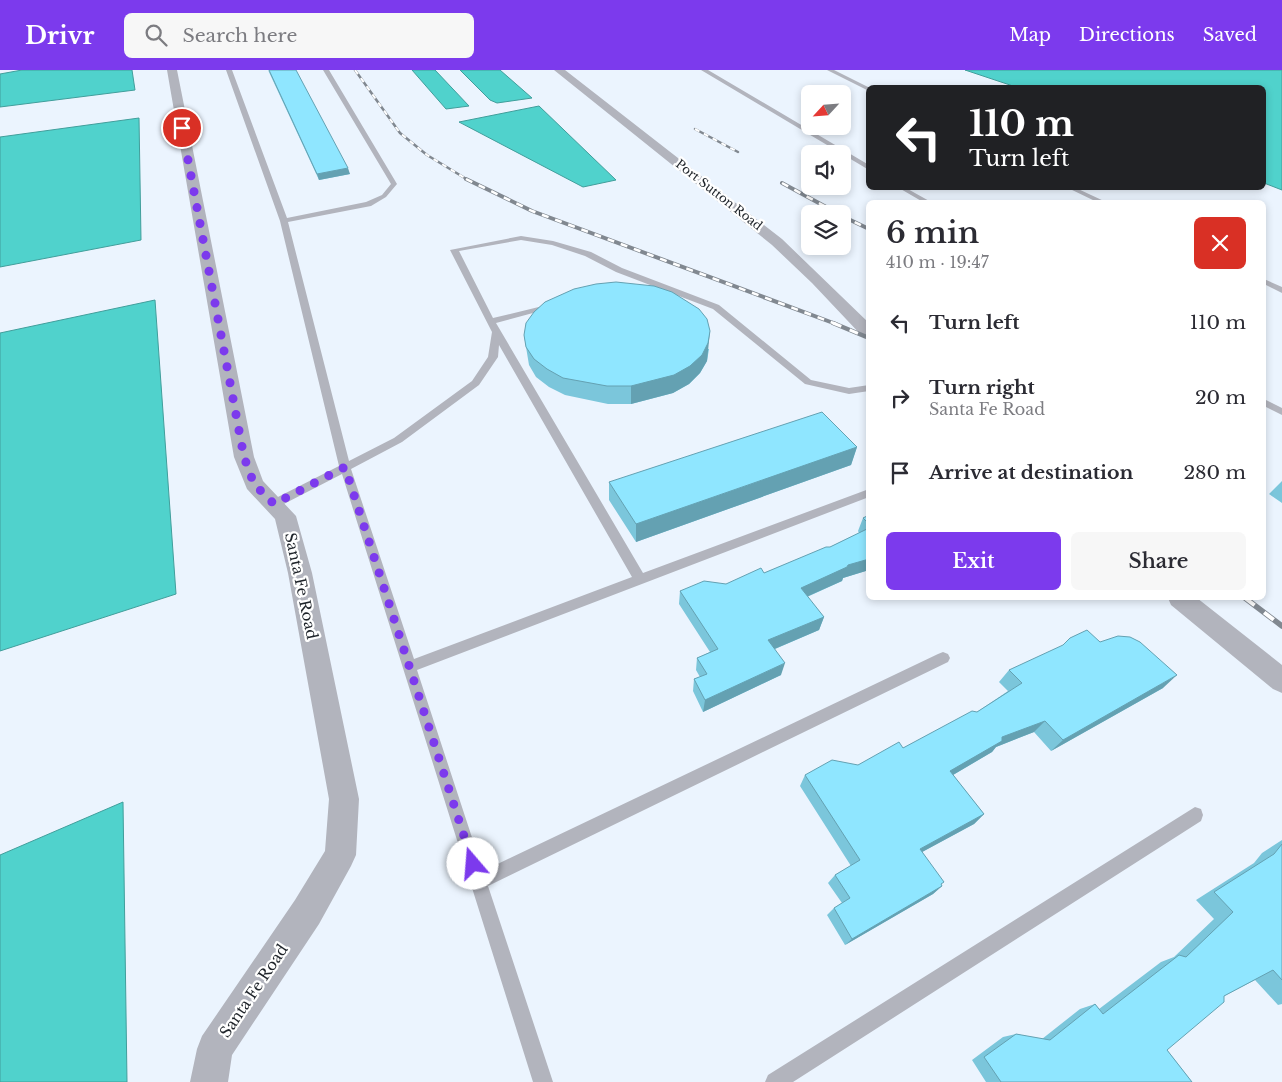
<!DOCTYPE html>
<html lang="en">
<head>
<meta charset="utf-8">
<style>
	:root { --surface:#fff; --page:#f7f7f7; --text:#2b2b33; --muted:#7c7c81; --accent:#7c3aed }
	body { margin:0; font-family:"Libre Baskerville",serif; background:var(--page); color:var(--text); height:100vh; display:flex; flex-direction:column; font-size:19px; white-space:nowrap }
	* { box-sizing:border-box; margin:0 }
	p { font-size:16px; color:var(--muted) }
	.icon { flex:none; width:28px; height:28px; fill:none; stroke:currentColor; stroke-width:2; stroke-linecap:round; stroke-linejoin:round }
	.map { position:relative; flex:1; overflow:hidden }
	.drawer { position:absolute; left:866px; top:130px; width:400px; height:400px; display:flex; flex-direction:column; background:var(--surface); border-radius:8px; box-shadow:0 2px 8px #0003 }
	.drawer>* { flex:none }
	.guide { position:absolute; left:866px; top:15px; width:400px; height:105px; border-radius:8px; box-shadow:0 2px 8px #0003; background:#202124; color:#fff; overflow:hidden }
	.needle { width:32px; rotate:244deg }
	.tools { position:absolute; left:801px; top:15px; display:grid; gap:10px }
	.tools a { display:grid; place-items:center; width:50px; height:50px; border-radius:8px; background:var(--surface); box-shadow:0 2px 8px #0003; font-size:25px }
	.pin { position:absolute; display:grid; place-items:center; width:42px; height:42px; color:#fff; margin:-21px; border:2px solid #fff; border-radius:50%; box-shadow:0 1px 5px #0007 }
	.me { position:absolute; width:55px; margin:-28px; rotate:342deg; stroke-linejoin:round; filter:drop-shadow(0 0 4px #0008) }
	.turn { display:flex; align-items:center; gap:18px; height:105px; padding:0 20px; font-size:22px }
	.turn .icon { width:65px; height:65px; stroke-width:2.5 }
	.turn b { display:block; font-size:35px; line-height:42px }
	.round { display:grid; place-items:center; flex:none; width:52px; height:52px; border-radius:8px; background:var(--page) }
	.overview { display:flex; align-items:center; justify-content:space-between; height:85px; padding:0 20px }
	h1 { font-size:30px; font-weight:600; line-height:38px }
	.cta { display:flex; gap:10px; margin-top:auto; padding:10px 20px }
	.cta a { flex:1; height:58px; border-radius:8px; background:var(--accent); color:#fff; font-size:20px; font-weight:600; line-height:58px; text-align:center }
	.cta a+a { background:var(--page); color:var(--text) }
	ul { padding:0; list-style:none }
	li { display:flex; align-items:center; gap:15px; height:75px; padding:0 20px }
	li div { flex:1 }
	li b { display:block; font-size:19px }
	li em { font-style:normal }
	header { display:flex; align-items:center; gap:30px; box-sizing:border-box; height:70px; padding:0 25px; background:var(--accent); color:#fff }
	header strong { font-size:24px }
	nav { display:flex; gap:28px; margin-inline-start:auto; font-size:18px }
	.search { width:350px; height:45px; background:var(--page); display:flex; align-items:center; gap:12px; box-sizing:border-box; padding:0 18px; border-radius:8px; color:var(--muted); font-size:19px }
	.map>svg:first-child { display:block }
	.water { fill:#50d2cc; stroke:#419e9b }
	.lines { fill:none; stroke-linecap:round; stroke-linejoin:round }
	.lane { fill:#b2b4bd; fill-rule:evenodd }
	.street { fill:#b2b4bd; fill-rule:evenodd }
	.rail-far3-casing { stroke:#818890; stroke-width:2.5 }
	.rail-far2-casing { stroke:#818890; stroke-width:4 }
	.rail-far1-casing { stroke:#818890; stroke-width:4.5 }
	.rail-casing { stroke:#818890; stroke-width:5.5 }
	.rail-far3 { stroke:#fff; stroke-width:2; stroke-dasharray:5; stroke-linecap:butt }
	.rail-far2 { stroke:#fff; stroke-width:2.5; stroke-dasharray:7; stroke-linecap:butt }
	.rail-far1 { stroke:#fff; stroke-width:3; stroke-dasharray:9; stroke-linecap:butt }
	.rail { stroke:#fff; stroke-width:4; stroke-dasharray:12; stroke-linecap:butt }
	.wall { fill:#7bc6db }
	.shaded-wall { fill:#64a1b2 }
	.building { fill:#8fe6ff; stroke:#64a1b2 }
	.route { stroke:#7c3aed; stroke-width:9; stroke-dasharray:0 16.2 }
	.labels { text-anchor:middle; stroke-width:4.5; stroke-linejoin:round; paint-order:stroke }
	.far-street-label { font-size:12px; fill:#1f242a; stroke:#fff }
	.street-label { font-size:15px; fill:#1f242a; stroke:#fff }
</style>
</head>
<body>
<header>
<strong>Drivr</strong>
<div class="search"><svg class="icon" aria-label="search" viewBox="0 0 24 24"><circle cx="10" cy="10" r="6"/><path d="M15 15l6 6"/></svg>Search here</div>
<nav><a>Map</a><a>Directions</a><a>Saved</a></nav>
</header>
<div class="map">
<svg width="1282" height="1012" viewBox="0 0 1282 1012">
	<rect width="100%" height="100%" fill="#ebf4fe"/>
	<path class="water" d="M 22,0 L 132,0 L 135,20 L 0,37 L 0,4 Z
		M 412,0 L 435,0 L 469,36 L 446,39 Z
		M 460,0 L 500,0 L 532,28 L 497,33 L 490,30 Z
		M 965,0 L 1282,0 L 1282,120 L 1264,113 L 1264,18 L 1016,17 Z
		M 539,36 L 616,110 L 583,117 L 459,52 Z
		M 139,48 L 141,170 L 0,197 L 0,67 Z
		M 155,230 L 176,524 L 0,581 L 0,263 Z
		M 123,732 L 127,1012 L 0,1012 L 0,785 Z"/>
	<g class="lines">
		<path class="lane" d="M 226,0 L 232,0 L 287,148 L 366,132 L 382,125 L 391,114 L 323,0 L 329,0 L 397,114 L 386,127 L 371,136 L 288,152 L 349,391 L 394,368 L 472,311 L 488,287 L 492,262 L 450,180 L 521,166 L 553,171 L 591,182 L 622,198 L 719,235 L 811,310 L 849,318 L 869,315 L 869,321 L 849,324 L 805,314 L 713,239 L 616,202 L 585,186 L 552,175 L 521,170 L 459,181 L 493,248 L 551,234 L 555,237 L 496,253 L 643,503 L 869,419 L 869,427 L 417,600 L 483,801 L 938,584 L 943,582 L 948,584 L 950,588 L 948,592 L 488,816 L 553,1012 L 533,1012 L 342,404 L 278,437 L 270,437 L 268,434 L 270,431 L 339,396 L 280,151 ZM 499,275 L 632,507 L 414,589 L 351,399 L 402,372 L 479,315 L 498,287 Z
			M 701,0 L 708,0 L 869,95 L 869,100 Z
			M 827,0 L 834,0 L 870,18 L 867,20 Z
			M 899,118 L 906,118 L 931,132 L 923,132 Z
			M 1068,118 L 1076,118 L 1106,132 L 1097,132 Z
			M 1264,209 L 1282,217 L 1282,223 L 1264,214 Z
			M 1264,329 L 1282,338 L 1282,345 L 1264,336 Z
			M 1195,737 L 1201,739 L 1203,745 L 1201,751 L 793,1012 L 765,1012 L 768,1005 Z"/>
		<path class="street" d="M 167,0 L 177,0 L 254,387 L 263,411 L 296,446 L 312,503 L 359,729 L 356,785 L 351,796 L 319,854 L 232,985 L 228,1012 L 190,1012 L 197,979 L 202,966 L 295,830 L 325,781 L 329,729 L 288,503 L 275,449 L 247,419 L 234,387 Z
			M 554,0 L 565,0 L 782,169 L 869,253 L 869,268 L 863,267 L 812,213 L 772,175 Z
			M 1168,528 L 1197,528 L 1282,595 L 1282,623 L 1273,619 L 1171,535 Z"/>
		<g class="rail-far3-casing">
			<path id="rail-far3" d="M 355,0 L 400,63 L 427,85 L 468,110
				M 695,59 L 738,82"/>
		</g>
		<g class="rail-far2-casing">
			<path id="rail-far2" d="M 466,109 L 532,141 L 836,254
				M 782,113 L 839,144
				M 842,146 L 869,159"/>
		</g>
		<g class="rail-far1-casing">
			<path id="rail-far1" d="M 833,253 L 869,268"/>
		</g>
		<g class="rail-casing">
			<path id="rail" d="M 1245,528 L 1282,556"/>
		</g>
		<use href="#rail-far3" class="rail-far3"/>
		<use href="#rail-far2" class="rail-far2"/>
		<use href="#rail-far1" class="rail-far1"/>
		<use href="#rail" class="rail"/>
	</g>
	<path class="wall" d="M 268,0 L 350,104 L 319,110 Z
		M 524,265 L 709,279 L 707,291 L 700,303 L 689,314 L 673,323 L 631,334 L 608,334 L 565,325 L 549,317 L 536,307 L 529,295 Z
		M 857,377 L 851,395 L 636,472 L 609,430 L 609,412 Z
		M 1282,411 L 1282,433 L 1269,424 Z
		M 869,445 L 869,500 L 843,508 L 842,511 L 807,527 L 824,547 L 819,560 L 775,579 L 781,605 L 703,642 L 693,621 L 694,609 L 700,607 L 696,600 L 697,588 L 710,582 L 679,534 L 680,521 L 726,514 L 764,503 L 830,477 L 859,463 L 858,461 L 863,448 Z
		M 1100,572 L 1163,618 L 1051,681 L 1034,662 L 996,677 L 992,682 L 953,705 L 984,744 L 974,754 L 922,782 L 942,816 L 933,824 L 845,875 L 827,845 L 834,838 L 842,833 L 828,813 L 835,805 L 851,796 L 800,716 L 805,705 L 858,695 L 903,678 L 977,642 L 1008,621 L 999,612 L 1009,600 Z
		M 1282,770 L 1282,934 L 1278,935 L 1255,910 L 1224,926 L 1167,980 L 1192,1012 L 986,1012 L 972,990 L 1003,967 L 1016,964 L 1042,969 L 1080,939 L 1095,934 L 1099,939 L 1161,892 L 1174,887 L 1214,849 L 1196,830 L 1254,793 L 1262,783 Z"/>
	<path class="shaded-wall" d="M 348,98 L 350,104 L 319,110 L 317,104 Z
		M 710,261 L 707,291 L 700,303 L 689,314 L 673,323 L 631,334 L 631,316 Z
		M 857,377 L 851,395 L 636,472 L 636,454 Z
		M 869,489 L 869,500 L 843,508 L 842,511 L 797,531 L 801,518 L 848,495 Z
		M 824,547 L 819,560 L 765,583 L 768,570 Z
		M 785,593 L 781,605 L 703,642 L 705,630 Z
		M 1177,605 L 1163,618 L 1051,681 L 1063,670 Z
		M 1045,651 L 1034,662 L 996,677 L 992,682 L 941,712 L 950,701 L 1002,667 Z
		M 984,744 L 974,754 L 911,788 L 920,779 Z
		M 942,816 L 933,824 L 845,875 L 852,869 Z"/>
	<path class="building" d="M 269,0 L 296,0 L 348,98 L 317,104 Z
		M 616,212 L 654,216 L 672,222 L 699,239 L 707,249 L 710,261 L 708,273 L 702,285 L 690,296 L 674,305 L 631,316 L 607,316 L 563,308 L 547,299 L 534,289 L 526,277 L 524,265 L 526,253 L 534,242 L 545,232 L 574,219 L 596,214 Z
		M 822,342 L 857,377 L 636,454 L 609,412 Z
		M 869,445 L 869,454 L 863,448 Z
		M 869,458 L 869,489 L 848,495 L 847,497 L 801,518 L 824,547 L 768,570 L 785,593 L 705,630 L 694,609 L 707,604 L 697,588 L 718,579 L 680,521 L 704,511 L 726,514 L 761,498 L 764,503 L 826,477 L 830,477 Z
		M 1087,560 L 1100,572 L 1118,566 L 1130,567 L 1140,572 L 1177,605 L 1063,670 L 1045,651 L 1002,667 L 1002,671 L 950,701 L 984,744 L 920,779 L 944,812 L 941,814 L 942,816 L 852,869 L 834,838 L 850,828 L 835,805 L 860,790 L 805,705 L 832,690 L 858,695 L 899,672 L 903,678 L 972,641 L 977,642 L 1022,613 L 1009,600 L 1063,575 L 1070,568 Z
		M 1282,774 L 1282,910 L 1273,900 L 1224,926 L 1224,932 L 1167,980 L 1192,1012 L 1001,1012 L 984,987 L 1016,964 L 1050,970 L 1095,934 L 1103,944 L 1179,885 L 1186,887 L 1233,842 L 1214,822 L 1274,784 Z"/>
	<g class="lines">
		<path class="route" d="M 182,58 L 244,387 L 254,414 L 274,434 L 345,397 L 473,794"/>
	</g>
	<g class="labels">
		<g class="far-street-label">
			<text transform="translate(719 125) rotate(38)" y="4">Port Sutton Road</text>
		</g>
		<g class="street-label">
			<text transform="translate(301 516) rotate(78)" y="5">Santa Fe Road</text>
			<text transform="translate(254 921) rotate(-56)" y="5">Santa Fe Road</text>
		</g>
	</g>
</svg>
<div class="tools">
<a><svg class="needle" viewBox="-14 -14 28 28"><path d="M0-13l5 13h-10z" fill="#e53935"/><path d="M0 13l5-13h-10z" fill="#7c7c81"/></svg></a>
<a><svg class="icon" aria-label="sound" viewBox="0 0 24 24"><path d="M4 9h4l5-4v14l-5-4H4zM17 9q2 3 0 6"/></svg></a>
<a><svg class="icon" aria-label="layers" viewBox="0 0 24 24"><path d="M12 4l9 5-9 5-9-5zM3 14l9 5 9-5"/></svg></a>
</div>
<div class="pin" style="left:182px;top:58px;background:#d93025"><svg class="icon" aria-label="arrive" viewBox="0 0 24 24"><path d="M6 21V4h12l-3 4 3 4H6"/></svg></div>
<svg class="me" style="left:473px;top:794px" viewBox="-20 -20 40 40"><circle r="19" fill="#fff"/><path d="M0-13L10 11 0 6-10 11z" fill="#7c3aed"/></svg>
<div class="guide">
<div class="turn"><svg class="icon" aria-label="left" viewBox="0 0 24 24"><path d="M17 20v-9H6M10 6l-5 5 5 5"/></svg><div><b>110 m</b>Turn left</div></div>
</div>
<section class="drawer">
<div class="overview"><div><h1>6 min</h1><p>410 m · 19:47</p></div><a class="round" style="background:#d93025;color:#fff"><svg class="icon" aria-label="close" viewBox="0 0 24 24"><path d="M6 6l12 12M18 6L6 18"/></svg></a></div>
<ul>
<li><svg class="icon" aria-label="left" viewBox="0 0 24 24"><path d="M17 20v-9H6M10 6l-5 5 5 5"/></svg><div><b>Turn left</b></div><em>110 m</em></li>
<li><svg class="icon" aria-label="right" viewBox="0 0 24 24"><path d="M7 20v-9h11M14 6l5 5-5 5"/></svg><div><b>Turn right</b><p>Santa Fe Road</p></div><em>20 m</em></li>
<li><svg class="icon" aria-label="arrive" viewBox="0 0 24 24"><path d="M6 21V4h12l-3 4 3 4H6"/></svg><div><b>Arrive at destination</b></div><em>280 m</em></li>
</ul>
<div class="cta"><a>Exit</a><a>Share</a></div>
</section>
</div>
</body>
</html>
